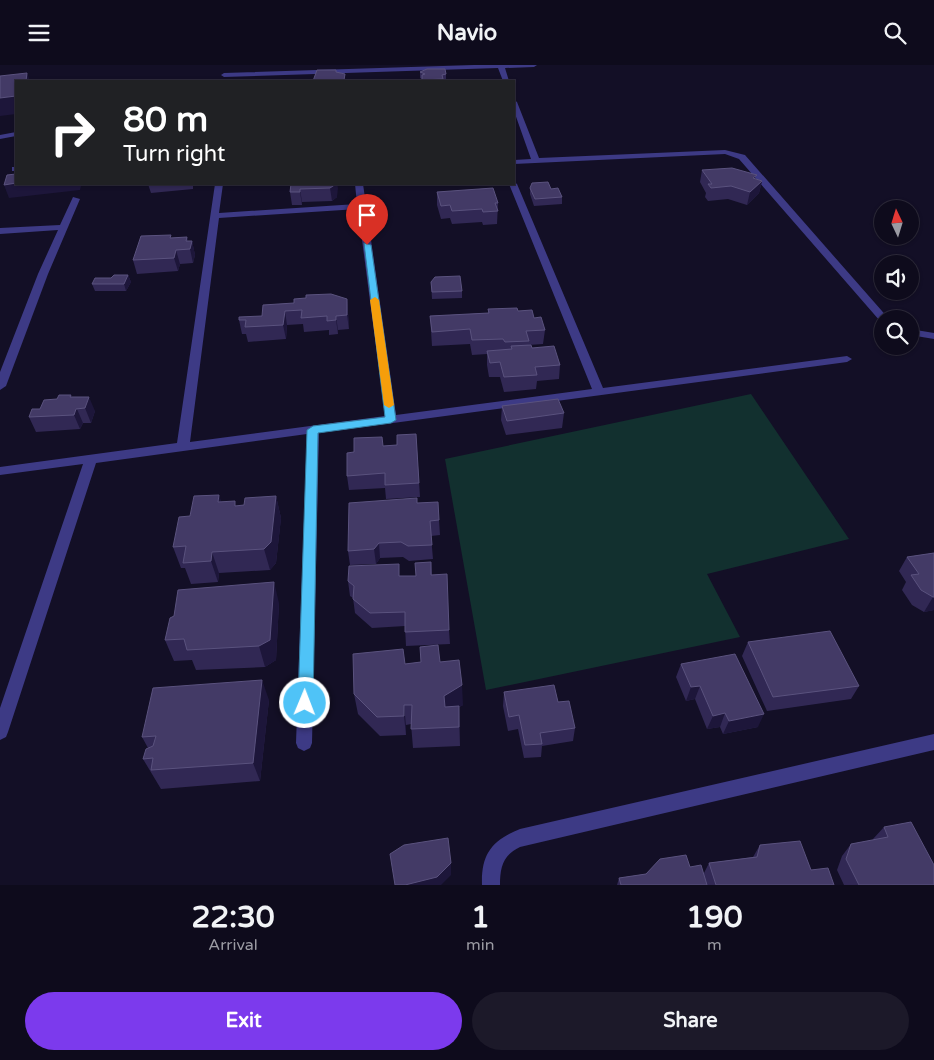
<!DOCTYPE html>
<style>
:root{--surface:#0e0b1c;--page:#1c1929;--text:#f1f3f6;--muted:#9b9ba3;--line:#2e2b3b;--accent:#7c3aed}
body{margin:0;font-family:"Varela Round",sans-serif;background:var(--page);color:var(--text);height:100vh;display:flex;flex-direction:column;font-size:19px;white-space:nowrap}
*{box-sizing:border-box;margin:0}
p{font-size:16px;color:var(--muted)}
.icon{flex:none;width:28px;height:28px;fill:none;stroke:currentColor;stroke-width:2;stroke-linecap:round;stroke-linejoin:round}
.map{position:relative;height:820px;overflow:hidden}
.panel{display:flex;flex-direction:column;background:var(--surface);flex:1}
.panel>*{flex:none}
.hud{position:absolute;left:15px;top:15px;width:500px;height:105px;border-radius:0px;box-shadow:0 1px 4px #0004,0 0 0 1px var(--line);background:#202124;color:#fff;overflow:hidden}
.needle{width:32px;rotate:356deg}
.buttons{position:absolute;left:874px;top:135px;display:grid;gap:10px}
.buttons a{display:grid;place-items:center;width:45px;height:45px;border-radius:50%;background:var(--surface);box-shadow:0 1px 4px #0004,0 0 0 1px var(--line);font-size:25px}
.pin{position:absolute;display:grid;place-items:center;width:42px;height:42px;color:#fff;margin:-51px -21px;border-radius:50% 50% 50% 0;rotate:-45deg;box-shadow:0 0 5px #0007}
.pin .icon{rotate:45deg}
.me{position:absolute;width:55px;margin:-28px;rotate:1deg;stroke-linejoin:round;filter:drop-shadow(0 0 4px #0008)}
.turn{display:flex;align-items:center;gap:18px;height:105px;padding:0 25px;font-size:22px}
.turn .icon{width:65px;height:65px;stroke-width:2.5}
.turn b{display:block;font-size:35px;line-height:42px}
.eta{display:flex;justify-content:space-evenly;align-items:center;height:85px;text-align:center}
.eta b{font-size:30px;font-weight:800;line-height:35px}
.button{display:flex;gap:10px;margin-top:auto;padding:10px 25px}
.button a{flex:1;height:58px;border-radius:30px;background:var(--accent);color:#fff;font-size:20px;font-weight:800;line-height:58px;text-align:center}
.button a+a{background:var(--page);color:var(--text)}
header{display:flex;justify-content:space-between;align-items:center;height:65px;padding:0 25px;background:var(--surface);font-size:22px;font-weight:800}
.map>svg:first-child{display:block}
.green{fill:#12302f}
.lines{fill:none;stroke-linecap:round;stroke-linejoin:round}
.minor{fill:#3d3a85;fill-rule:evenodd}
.wall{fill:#312854}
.shaded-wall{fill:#1d163a}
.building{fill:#433a66;stroke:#5a527e}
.route{fill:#4fc3f7;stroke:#337fa1}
.slow{fill:#f59e0b}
</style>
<header><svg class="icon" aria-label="menu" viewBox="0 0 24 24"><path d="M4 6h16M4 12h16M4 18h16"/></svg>Navio<svg class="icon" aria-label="search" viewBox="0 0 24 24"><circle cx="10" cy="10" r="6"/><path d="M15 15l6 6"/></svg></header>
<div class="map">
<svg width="934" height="820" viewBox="0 0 934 820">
<rect width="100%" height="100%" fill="#130f26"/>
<path class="green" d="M751 329 849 474 707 509 740 572 486 625 445 394Z"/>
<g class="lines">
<path class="minor" d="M474 0H537L534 2 505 3 509 16H503L498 3 224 12 221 10 224 8Z
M514 35 517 37 539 93 725 85 745 90 889 254H882V257L880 256 739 94 725 89 514 99V95L531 94 514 46Z
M16 67V71L0 74V70Z
M12 102H16V106H12Z
M514 117 517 119 603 323 847 291 852 294 847 297 319 368 312 678 310 683 304 686 298 683 296 678 307 369 96 398 8 667 6 672 0 675V643L83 399 0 410V402L177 378 215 119H223L219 148 357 139 355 119H363L396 350 592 324 509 119H514ZM358 144 385 351 190 377 219 153Z
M73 132 80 134 48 209 6 321 0 325V307L38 209 58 165 0 169V163L60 160Z
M910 264 934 268V274L910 270Z
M934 669V685L520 782C503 790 500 802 500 820H482C481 789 492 775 520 764Z"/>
</g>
<path class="wall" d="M420 7 446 9V15H443V16H422V14L420 13Z
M702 105 762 116 759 128 747 140 728 134 708 136 705 132 706 128 700 117Z
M148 119H193V124L151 128Z
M291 119H337V132L332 136 302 137V140H292L290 127Z
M373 119H410L373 121Z
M530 123 551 124 562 132V139L534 141 530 129Z
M437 127 498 138 497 159 483 160 482 157 452 159 450 153 441 154 437 140Z
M187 172 188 176H192L195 190 193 198 180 199 178 206 137 209 133 195 172 173Z
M128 210 131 217 126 226H95L92 219 111 213Z
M431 217 462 226V233L432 234Z
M347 234 348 248 349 264 338 265V269L329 270V265L304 267 303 259 287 260 286 274 248 277 246 269H242L239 255 262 251 294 238Z
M488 244 518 246 534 253 545 265 543 279 528 280 560 300 559 314 537 316 536 324 504 327 500 312H489L487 300V289L472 290 470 279 432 281 430 251 488 248Z
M72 332 95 346 91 358H83L80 364 36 367 29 352 40 344 57 334Z
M502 341 564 348 562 363 506 370 501 355Z
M416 369 420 432 386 434 385 423 349 425 347 411 354 387 383 381 397 380Z
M276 431 281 453 276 498 270 505 219 508 218 517 191 519 185 503H181L173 482 190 451 221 437 237 441 244 440Z
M417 438 439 455 440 470 431 471 433 494 409 496 403 492 380 493 376 499 350 500 348 486Z
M934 488V545L924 547 912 540 902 525 906 517 899 506 907 492Z
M431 497 432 510 449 565 450 579 406 581 405 561 372 563 355 548 353 533 350 531 348 516 400 511H416Z
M279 538 276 595 265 602 196 605 192 595 174 596 165 575Z
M748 577 859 621 851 634 767 646 742 591Z
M420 582 440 597 463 640 459 642 460 681 413 683 411 659 406 660V670L380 671 358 649 354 629 405 599 421 597Z
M681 599 758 662 723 669 720 662 707 664 695 634 686 636 676 612Z
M504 627 558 637 575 663 573 676 542 681 541 692 524 693 518 664 508 666 503 641Z
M269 635 260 716 161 724 143 694 148 683 142 672Z
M884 762 934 820H844L837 805 842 791 851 779 874 775 873 774Z
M760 780 811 805 834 820H617L619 813 690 802 704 808 709 798 753 792Z"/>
<path class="shaded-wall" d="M27 8 30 16H26Z
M16 31V49L0 51V33Z
M762 116 759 128 747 140 750 127Z
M16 118 80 119 81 121 80 125 9 133 4 120Z
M336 119H337L338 123 337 132 332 136 330 123Z
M300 124 302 137V140L300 127Z
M187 172 190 182 192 176 195 190 193 198 190 184 186 176Z
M176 185 180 199 178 206 174 193Z
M128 210 131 217 126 226 124 219Z
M347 234 348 248 349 264 347 250Z
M285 246 287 260 286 274 283 260Z
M336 251 338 265V269L336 255Z
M71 330 83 358 80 364 74 350 70 332Z
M89 332 95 346 91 358 85 343Z
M219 430 226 451 218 437Z
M276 431 281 453 276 498 270 505 264 484Z
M379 478 380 493 376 499 374 484Z
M212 487 219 508 218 517 211 496Z
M274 517 279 538 276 595 265 602 259 581Z
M933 532H934V545L924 547Z
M262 615 269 635 260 716 253 698Z
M462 620 463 640 445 651 444 631Z
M700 621 695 634 686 636 691 622Z
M404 640 406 660V670L404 651Z
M725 648 720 662 707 664 713 651Z
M764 649 758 662 723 669 729 656Z
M451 798V810L441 820H405Z"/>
<path class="building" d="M427 4H445L446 9 442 10 443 14 422 15V10L425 9 420 7Z
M317 5H336V7L345 9 344 15 313 16Z
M27 8 26 16H16V31L0 33V11Z
M732 103 757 110 753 113 762 116 750 127 731 121 711 123 708 119H712L702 105Z
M16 109V118L4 120 7 110Z
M548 117 551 124 558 123 562 132 535 134 530 123 532 118Z
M291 119H336L330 123 300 124V127H290Z
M493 123 498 138H495L498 146 483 147 482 144 452 146 450 140 441 141 437 127Z
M171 170 170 173 187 172 186 176H192L190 184 176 185 174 193 133 195 141 171Z
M114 210H128L124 219H92L95 213H111Z
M460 211 462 226 432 227 431 217 435 212Z
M331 229 347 234V250L336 251V255L327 256V251L301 253 302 245 285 246 283 260 245 262 246 255H239V252L262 251 263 240 294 238V234L306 233V230Z
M517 243 518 246 532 245 534 253 541 252 545 265 526 266 529 276 505 277 503 274 472 275 470 264 432 267 430 251 489 248 488 244Z
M531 280 532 283 554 281 560 300 535 302 537 310 504 312 500 297 490 298 487 286 512 284 511 281Z
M59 330H71L70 332H89L85 343 76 344 74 350 29 352 32 344H40L44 335 57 334Z
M558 334 564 348 507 356 502 341Z
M416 369 419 418 385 420V408L347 411V388L354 387V373L382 372 383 381 397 380V370Z
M219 430 218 437 235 436V441L244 440 245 433 276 431 271 477 264 484 212 487 211 496 183 498 186 481 173 482 179 452 190 451 194 431Z
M417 433V438L438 437 439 455 430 456 432 480 408 481 401 477 379 478 374 484 348 486 349 438Z
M934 488V532H933L921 525 911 510 919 509 907 492Z
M431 497V510L447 509 449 565 405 567V547L370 548 353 534 354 521 348 516 349 501 399 499V511H416L415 498Z
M274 517 270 575 259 581 187 585 184 574 165 575 170 553 174 551 178 525Z
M830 566 859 621 773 632 748 577Z
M438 580 440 597 459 595 462 620 444 631 445 642 459 641V662L411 664 412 640H404V651L377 652 354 629 353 589 403 584 405 599 421 597 420 582Z
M735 589 764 649 729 656 725 648 713 651 700 621 691 622 681 599Z
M262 615 253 698 151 705 153 693 143 694 146 684 153 681 156 671 142 672 153 623Z
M554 620 558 637 569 636 575 663 540 668 542 679 525 680 519 650 509 652 504 627Z
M911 757 934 800V820H859L846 794 851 779 888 772 884 762Z
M448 773 451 798 437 812 405 820H395L390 789 404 780Z
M800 776 811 805 828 803 834 820H716L709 798 757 792 760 780Z
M686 790 690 802 701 800 707 820H621L619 813 646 809 660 794Z"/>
<path class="route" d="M364 178 371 180 396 355 391 358 318 368 313 638 310 643 305 645 300 643 298 638 307 365 313 361 385 352Z"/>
<path class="slow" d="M375 232 379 235 394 340 389 343 384 340 370 235Z"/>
</svg>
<div class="buttons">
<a><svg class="needle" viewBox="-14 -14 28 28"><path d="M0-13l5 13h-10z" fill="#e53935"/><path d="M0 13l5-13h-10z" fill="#9b9ba3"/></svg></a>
<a><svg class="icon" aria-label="sound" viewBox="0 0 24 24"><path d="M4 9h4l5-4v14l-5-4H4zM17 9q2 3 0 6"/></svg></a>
<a><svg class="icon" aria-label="search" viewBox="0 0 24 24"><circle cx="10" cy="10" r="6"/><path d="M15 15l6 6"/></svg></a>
</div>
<div class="pin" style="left:367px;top:180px;background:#d93025"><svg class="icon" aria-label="arrive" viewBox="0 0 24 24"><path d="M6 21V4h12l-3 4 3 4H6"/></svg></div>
<svg class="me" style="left:305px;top:638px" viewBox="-20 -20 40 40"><circle r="17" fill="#4fc3f7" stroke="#fff" stroke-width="3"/><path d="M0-11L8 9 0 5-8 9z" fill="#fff"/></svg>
<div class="hud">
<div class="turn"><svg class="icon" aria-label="right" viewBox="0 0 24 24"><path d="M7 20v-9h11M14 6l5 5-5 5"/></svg><div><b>80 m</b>Turn right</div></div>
</div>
</div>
<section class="panel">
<div class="eta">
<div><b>22:30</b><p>Arrival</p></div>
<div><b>1</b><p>min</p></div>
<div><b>190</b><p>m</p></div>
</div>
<div class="button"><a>Exit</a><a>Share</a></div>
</section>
